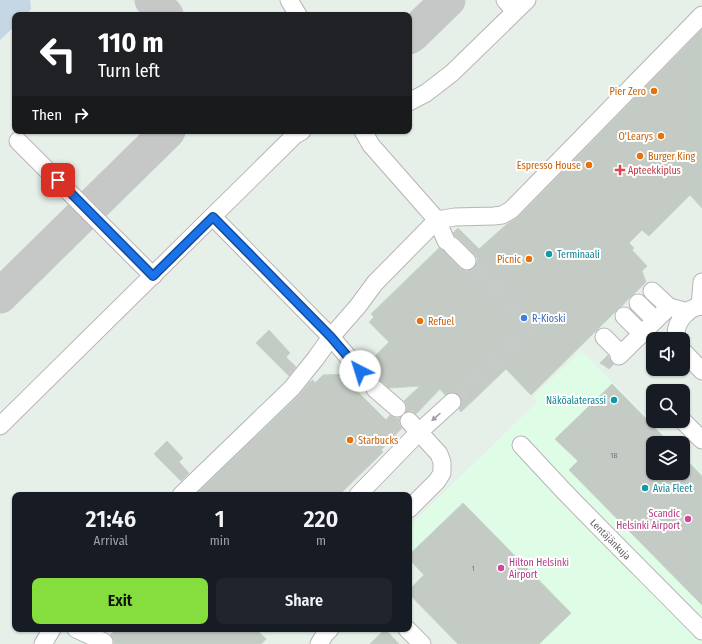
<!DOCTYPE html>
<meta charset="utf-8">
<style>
:root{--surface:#171b24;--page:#20242c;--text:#f1f3f6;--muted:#9ea1a6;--accent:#86dd3e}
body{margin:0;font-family:"Fira Sans Condensed",sans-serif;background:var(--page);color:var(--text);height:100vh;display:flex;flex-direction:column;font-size:15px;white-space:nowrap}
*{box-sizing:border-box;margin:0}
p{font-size:13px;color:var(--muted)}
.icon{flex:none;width:22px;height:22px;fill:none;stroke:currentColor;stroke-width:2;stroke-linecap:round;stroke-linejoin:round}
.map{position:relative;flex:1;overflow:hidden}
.drawer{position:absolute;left:12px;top:492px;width:400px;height:140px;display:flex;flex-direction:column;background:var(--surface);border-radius:8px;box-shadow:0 1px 3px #0004}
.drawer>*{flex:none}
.hud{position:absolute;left:12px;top:12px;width:400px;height:122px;border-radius:8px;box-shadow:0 1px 3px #0004;background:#202124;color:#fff;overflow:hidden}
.tools{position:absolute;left:646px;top:332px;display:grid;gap:8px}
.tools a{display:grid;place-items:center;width:44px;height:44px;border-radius:8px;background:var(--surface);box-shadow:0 1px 3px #0004;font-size:20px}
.pin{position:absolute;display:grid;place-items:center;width:34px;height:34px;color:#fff;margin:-17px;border-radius:8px;box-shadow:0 2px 6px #0006}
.me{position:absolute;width:44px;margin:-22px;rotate:320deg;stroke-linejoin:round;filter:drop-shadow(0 0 3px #0008)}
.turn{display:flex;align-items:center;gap:14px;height:84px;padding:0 20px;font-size:18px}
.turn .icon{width:52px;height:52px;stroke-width:2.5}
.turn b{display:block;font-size:28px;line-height:34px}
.then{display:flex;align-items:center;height:38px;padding:0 20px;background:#0003;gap:8px;font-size:15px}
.eta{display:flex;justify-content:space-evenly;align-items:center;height:68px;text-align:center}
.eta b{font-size:24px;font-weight:600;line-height:28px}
.primary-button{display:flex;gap:8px;margin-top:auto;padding:8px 20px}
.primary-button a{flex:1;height:46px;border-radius:8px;background:var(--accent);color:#111;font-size:16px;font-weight:600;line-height:46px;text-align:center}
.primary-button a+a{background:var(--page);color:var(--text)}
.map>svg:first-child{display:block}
.commercial{fill:#dffce6}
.green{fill:#c5d6e4}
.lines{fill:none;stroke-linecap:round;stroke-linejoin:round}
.taxiway{stroke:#c5c8c6;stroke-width:35}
.building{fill:#c3cbc4;stroke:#c5d3c7}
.minor-tunnel{stroke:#c6cbc7;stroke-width:17;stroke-dasharray:17 8;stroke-linecap:butt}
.minor-casing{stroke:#bab3b9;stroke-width:19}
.minor{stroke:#fff;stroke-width:17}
.oneway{fill:#a39ea3}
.route-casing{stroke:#114b97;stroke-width:10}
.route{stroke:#1a73e8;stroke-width:7}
.food-dot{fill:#e8710a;stroke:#fff;stroke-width:1.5}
.health-dot{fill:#e0444e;stroke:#fff;stroke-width:1.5}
.culture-dot{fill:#0f9aa8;stroke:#fff;stroke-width:1.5}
.shop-dot{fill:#3f7fe0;stroke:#fff;stroke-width:1.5}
.hotel-dot{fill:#d1479c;stroke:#fff;stroke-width:1.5}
.labels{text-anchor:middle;stroke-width:4;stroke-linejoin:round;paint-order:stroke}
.number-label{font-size:8px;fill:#7c797d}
.food-label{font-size:10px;fill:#c56008;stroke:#fff;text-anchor:end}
.health-label{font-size:10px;fill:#be3a42;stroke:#fff;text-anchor:start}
.culture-label{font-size:10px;fill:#0d838f;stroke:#fff;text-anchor:start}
.shop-label{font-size:10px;fill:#366cbe;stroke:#fff;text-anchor:start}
.hotel-label{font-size:10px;fill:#b23c85;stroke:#fff;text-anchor:end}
.street-label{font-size:10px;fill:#655e65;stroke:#fff}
</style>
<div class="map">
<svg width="702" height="644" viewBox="0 0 702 644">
<rect width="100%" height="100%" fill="#e6efe8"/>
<path class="commercial" d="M581 350 672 443H653V473H683V454L702 473V644H458L409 594V590L424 575 412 562 409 564V526L537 402 533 397Z"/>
<path class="green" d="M0 0H30L31 9 26 15H15V26L0 40Z"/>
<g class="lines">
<path class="taxiway" d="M152 0 166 15
M409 37 412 35 448 0
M0 296 168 131"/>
</g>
<path class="building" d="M702 29V208L690 195 649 236 642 230 629 243 634 248 632 250 647 266 642 271 646 282 634 294 631 296 622 306 617 309 614 313 531 395 506 369 461 412 459 409 461 405 462 400 459 395 455 393 450 392 445 395 440 389 416 414 412 411 406 412 407 405 404 401 420 386 389 388 381 381 376 379H372L367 383 365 389 356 390 386 420 390 415 395 418H400L399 423 402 428 381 450 383 452 339 495H195L299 395 310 382 313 380 315 383 323 375 349 374 353 378 357 381H362L367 378 370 374V370L367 364 389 342 369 322 374 317 371 314 439 248 443 250 460 268 465 271H470L474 268 477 264V258L474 254 459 239 455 236 453 233 458 228 479 249 507 224 518 217Z
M269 330 290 353 286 357 296 367 289 376 256 343Z
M608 355 612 363 614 364 609 369 605 366 600 363Z
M612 384 670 443H653V473H683V456L702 476V605L569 470 578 461 555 439Z
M167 441 183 458 179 462 189 473 181 481 154 454Z
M463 503 571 613 539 644H458L409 594V590L424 575 409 559V555Z
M116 629H256L266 639 261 644H114V641L112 637 110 635Z
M385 629 399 644H370Z"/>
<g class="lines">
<path class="minor-tunnel" d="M360 371 375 389
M452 402 530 326 467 261"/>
<g class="minor-casing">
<g id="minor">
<path d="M289 0 298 15"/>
<path d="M505 0 515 11"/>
<path d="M409 102 426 93 452 73 527 0"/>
<path d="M363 131 371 145 437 220 446 241"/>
<path d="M18 141 153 276"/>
<path d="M213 217 331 337 360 371"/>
<path d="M452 246 467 261"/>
<path d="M652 291 669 307"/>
<path d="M638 303 655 320"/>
<path d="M700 306 702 282"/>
<path d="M624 316 642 334"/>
<path d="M604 337 621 354"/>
<path d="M677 339C673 324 687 307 702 306"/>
<path d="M683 351 702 371"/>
<path d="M619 356 669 307 688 312"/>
<path d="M375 389 397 408"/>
<path d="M409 421 439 454 442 462V473L437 481 409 509"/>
<path d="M683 421 702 440"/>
<path d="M0 426 295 135 302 131"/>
<path id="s1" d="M521 445C534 459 547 473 560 487 607 536 655 583 702 631"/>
<path d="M181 495 292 388 316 358 331 337 358 306 375 283 437 220 455 217 494 216 502 215 511 210 702 15"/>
<path d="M358 495 419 432 452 402"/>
<path d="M76 629 104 642"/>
<path d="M407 629 422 644"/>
<path d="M43 644 52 629"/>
<path d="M319 644 325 634 330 629"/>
</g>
</g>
<use href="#minor" class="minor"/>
</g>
<defs><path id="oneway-solid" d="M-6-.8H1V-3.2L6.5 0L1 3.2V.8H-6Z"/></defs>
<use class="oneway" href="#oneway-solid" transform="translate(436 417) rotate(138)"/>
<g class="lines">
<g class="route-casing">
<path id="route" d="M58 180 153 276 213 217 331 337 360 371"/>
</g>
<use href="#route" class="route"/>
</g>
<g class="food-dot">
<circle cx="654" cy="91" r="4"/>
<circle cx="661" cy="136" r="4"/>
<circle cx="640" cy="156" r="4"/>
<circle cx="589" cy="165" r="4"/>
<circle cx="529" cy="259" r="4"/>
<circle cx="420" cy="321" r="4"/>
<circle cx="350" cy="440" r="4"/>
</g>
<path class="health-dot" d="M618 164h4v4h4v4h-4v4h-4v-4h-4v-4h4z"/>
<g class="culture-dot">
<circle cx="549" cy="254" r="4"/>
<circle cx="614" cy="400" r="4"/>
<circle cx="645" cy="488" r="4"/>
</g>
<circle class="shop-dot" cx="524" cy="318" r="4"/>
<g class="hotel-dot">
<circle cx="688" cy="519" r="4"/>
<circle cx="501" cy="568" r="4"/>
</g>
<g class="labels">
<g class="number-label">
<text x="614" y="458">1B</text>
<text x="473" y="571">1</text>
</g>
<g class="food-label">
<text x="646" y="95">Pier Zero</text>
<text x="653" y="140">O'Learys</text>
<text x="648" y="160" text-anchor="start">Burger King</text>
<text x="581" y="169">Espresso House</text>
<text x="521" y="263">Picnic</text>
<text x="428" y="325" text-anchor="start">Refuel</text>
<text x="358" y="444" text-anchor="start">Starbucks</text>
</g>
<g class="health-label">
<text x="628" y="174">Apteekkiplus</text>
</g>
<g class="culture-label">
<text x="557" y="258">Terminaali</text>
<text x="606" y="404" text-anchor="end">Näköalaterassi</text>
<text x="653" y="492">Avia Fleet</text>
</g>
<g class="shop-label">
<text x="532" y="322">R-Kioski</text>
</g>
<g class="hotel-label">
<text x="680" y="517">Scandic<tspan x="680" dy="12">Helsinki Airport</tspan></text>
<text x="509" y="566" text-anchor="start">Hilton Helsinki<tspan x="509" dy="12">Airport</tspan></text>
</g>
<g class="street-label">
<text dy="4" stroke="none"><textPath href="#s1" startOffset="130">Lentäjänkuja</textPath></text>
</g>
</g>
</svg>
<div class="tools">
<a><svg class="icon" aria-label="sound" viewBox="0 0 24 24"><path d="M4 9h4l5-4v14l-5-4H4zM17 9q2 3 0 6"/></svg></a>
<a><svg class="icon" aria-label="search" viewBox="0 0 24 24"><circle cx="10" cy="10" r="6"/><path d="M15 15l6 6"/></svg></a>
<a><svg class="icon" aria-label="layers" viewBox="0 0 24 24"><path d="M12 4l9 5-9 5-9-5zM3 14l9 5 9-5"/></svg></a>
</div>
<div class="pin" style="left:58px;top:180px;background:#d93025"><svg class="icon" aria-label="arrive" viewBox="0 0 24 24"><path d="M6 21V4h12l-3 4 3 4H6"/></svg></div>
<svg class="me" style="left:360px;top:371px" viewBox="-20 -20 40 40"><circle r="19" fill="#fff"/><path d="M0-13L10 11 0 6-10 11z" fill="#1a73e8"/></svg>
<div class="hud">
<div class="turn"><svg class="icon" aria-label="left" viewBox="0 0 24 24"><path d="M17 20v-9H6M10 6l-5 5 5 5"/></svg><div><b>110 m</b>Turn left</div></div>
<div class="then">Then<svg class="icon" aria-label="right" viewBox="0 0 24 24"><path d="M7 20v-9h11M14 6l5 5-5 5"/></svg></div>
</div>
<section class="drawer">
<div class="eta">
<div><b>21:46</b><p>Arrival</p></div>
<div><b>1</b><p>min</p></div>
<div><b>220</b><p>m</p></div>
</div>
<div class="primary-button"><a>Exit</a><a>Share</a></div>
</section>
</div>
